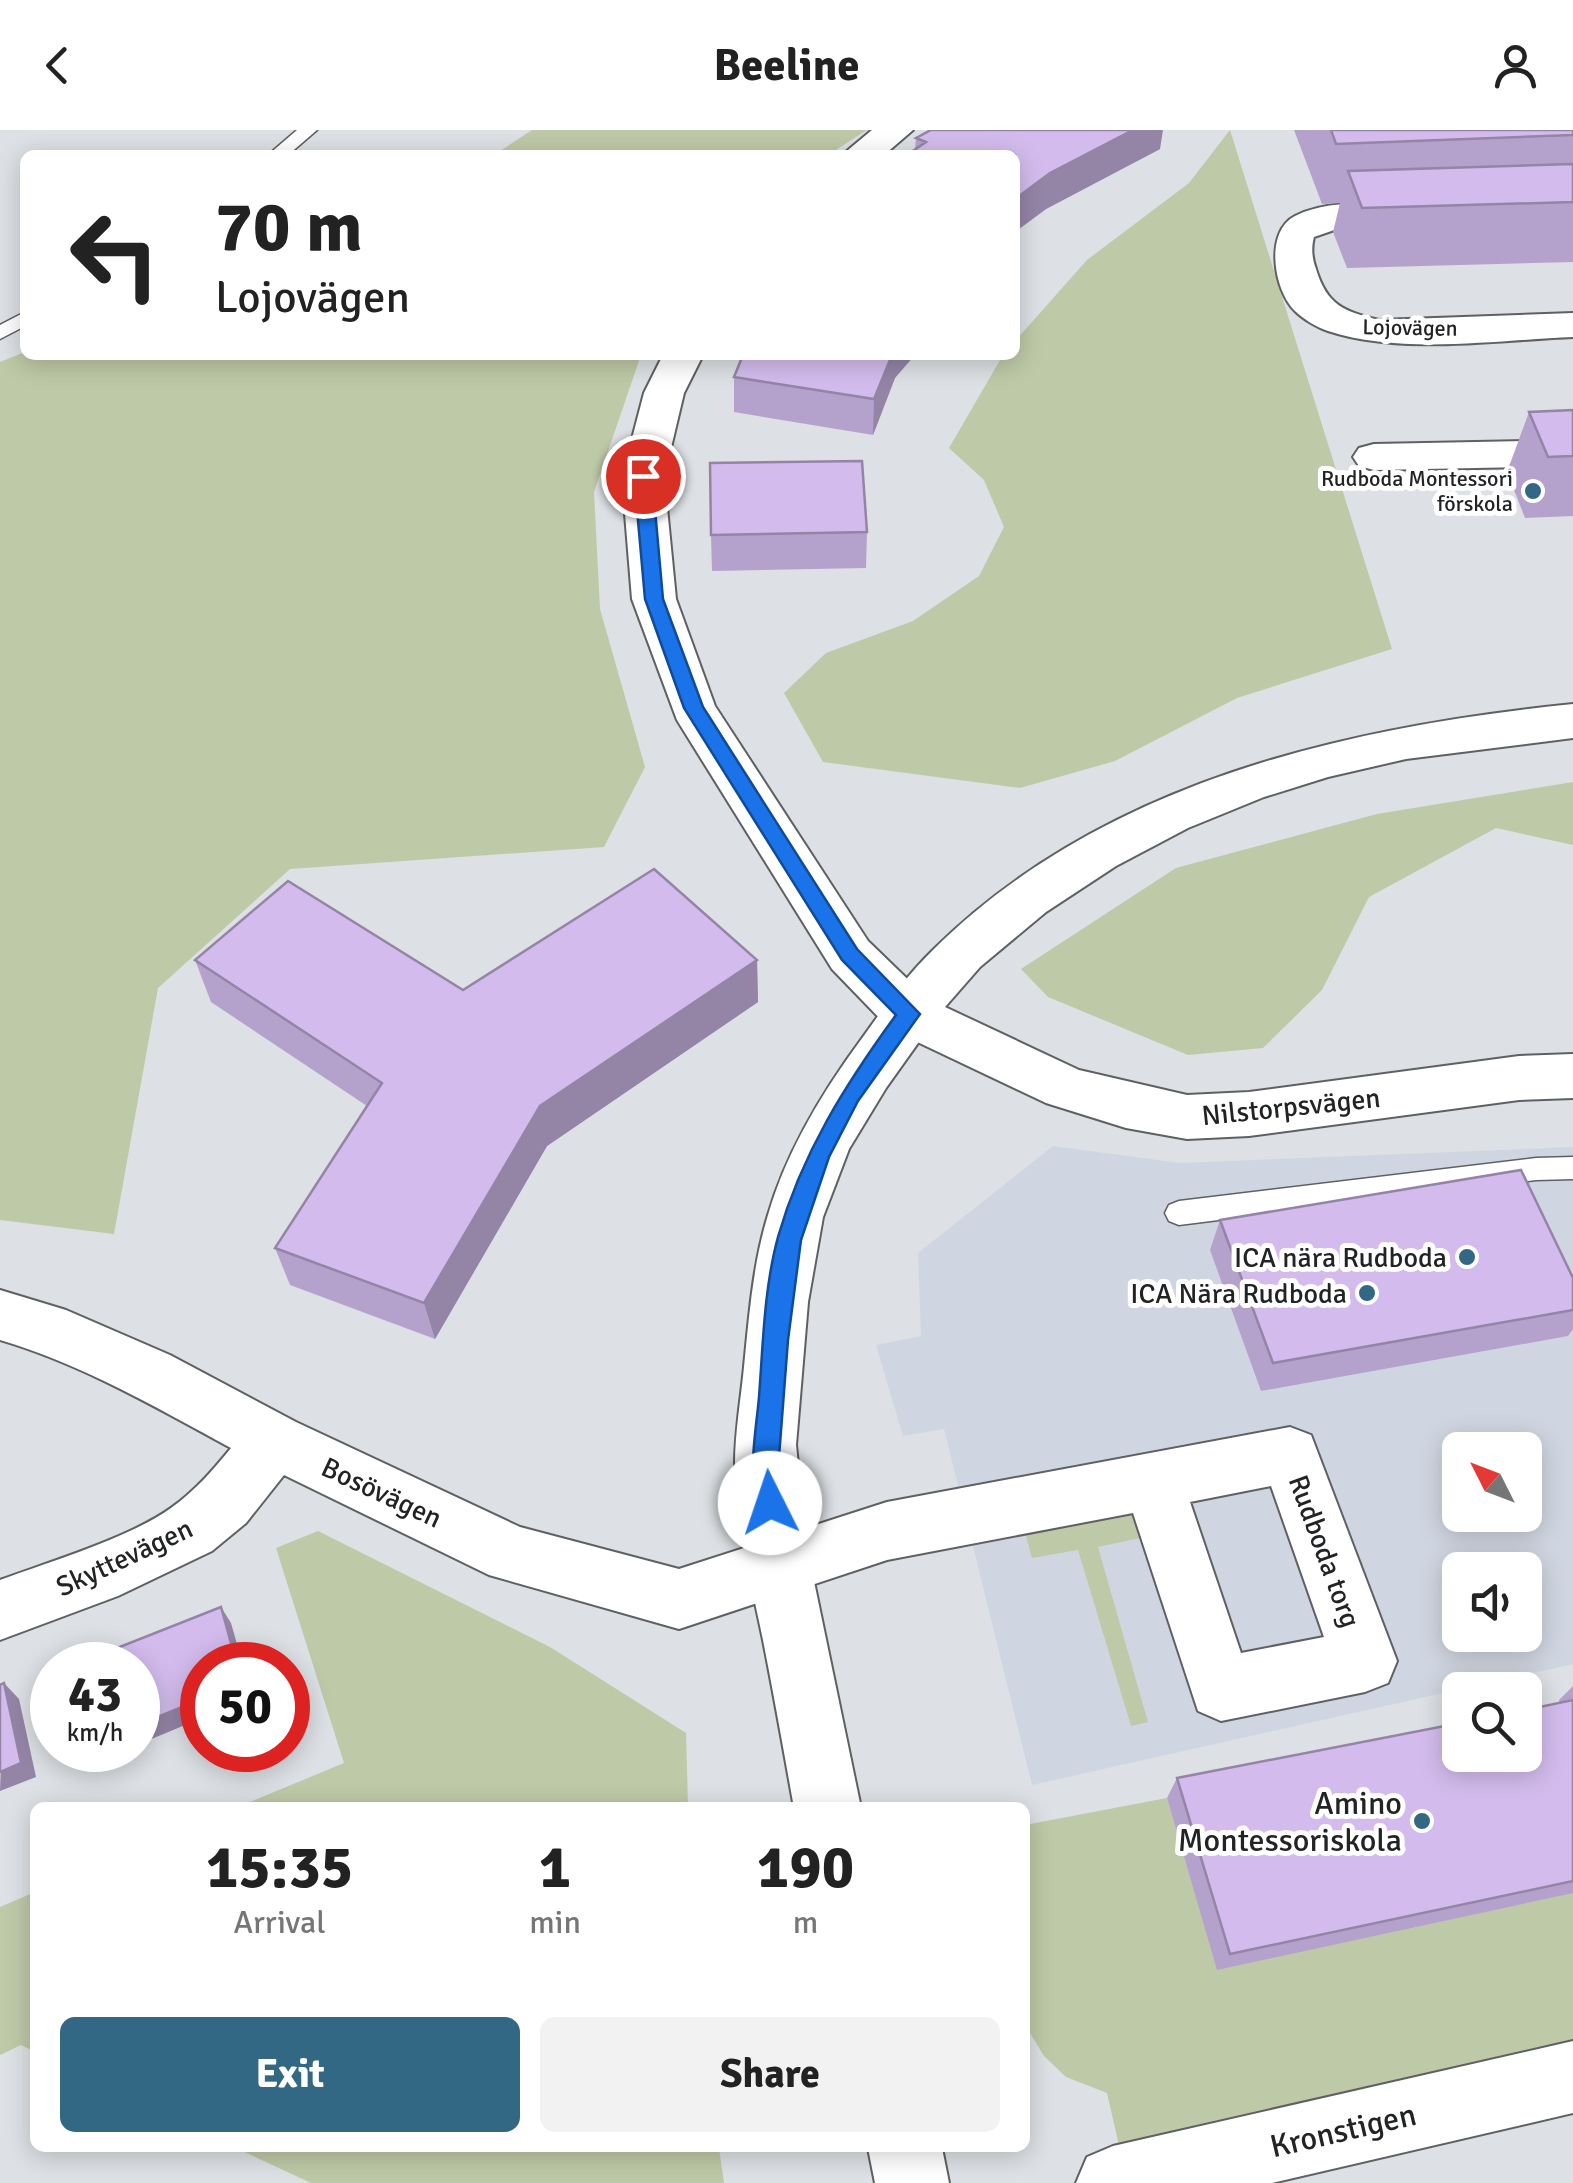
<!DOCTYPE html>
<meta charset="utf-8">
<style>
:root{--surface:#fff;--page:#f2f2f2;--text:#222;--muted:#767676;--accent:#326883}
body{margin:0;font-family:Signika,sans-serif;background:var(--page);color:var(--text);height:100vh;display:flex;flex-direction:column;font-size:38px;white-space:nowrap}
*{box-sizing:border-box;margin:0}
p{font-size:32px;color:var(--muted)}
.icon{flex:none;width:55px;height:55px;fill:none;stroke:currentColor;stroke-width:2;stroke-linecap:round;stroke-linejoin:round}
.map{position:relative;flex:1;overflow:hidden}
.drawer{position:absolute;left:30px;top:1672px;width:1000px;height:350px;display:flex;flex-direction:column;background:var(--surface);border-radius:15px;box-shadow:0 5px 25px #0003}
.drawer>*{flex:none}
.top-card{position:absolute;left:20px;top:20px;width:1000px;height:210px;border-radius:15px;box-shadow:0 5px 25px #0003;background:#fff;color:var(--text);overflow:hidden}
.needle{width:65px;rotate:312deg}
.buttons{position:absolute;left:1442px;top:1302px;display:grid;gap:20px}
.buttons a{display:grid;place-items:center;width:100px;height:100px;border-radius:15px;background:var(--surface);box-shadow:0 5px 25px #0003;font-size:50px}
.speed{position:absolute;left:30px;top:1512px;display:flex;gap:20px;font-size:50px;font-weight:700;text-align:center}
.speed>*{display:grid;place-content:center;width:130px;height:130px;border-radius:50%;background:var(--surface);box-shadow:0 5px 25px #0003;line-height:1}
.speed small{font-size:25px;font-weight:400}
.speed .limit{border:15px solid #d22;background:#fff;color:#111}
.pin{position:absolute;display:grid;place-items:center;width:85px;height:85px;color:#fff;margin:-42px;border:5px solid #fff;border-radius:50%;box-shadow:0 2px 10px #0007}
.me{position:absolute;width:110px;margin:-55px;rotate:356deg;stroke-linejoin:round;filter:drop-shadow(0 0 8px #0008)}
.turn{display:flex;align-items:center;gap:35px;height:210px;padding:0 30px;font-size:45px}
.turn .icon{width:130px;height:130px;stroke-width:2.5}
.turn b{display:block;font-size:70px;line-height:85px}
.eta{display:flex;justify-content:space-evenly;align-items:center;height:170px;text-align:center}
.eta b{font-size:60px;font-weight:700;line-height:70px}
.action{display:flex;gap:20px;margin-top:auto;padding:20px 30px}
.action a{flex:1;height:115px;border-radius:15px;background:var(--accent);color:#fff;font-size:40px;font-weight:700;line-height:115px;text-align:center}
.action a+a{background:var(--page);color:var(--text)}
header{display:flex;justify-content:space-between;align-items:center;height:130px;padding:0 30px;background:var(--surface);font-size:45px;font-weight:700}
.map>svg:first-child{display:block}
.built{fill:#d0d6e1;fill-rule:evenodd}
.green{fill:#bec9a7}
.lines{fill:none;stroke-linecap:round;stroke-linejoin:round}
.service-casing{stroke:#5e6064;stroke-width:3}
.minor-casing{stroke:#5e6064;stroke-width:4}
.secondary-casing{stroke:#5e6064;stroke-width:4}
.service{fill:#fff;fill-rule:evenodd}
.minor{fill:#fff;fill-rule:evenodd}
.secondary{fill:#fff;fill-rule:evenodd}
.wall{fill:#b5a2cc}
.shaded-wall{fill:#9484a6}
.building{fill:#d3bced;stroke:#9484a6;stroke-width:2.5}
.route{fill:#1a73e8;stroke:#114b97;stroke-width:2.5}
.poi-dot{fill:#326883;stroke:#fff;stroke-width:4}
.labels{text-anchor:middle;stroke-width:10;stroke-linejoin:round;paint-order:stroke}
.far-street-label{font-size:22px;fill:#222325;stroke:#fff}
.far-poi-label{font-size:22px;fill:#222325;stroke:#fff;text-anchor:end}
.street-label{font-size:28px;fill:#222325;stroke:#fff}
.poi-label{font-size:28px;fill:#222325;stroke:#fff;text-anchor:end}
.near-poi-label{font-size:32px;fill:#222325;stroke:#fff;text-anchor:end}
.near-street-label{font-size:32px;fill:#222325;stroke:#fff}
</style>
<header><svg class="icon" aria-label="back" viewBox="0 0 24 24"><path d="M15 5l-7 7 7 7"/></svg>Beeline<svg class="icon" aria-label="person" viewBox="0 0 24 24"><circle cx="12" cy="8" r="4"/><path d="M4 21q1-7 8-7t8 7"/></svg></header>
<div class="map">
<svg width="1573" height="2053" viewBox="0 0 1573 2053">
<rect width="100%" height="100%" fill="#dde0e4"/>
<path class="built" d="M1053 1016 1180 1033 1573 1017V1534L1032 1655 944 1299 903 1306 876 1215 921 1206 918 1123ZM1460 1320H1525V1385H1460ZM1460 1440H1525V1505H1460Z"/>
<path class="green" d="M532 0H867L828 25H494Z
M1230 0 1392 519 1237 568 1115 631 1020 658 823 632 784 563 826 523 913 491 979 446 1004 397 984 350 949 318 1003 225H1015V211L1087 130 1189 53Z
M25 222V225H641L594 362 600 479 645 637 604 717 290 739 158 858 114 1104 0 1090V232Z
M1573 652V715L1496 698 1369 767 1322 860 1263 918 1188 925 1048 867 1021 839 1176 738 1377 684Z
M1132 1383 1140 1408 1098 1417 1148 1592 1131 1596 1078 1420 1032 1428 1025 1402Z
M318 1401 550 1517 686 1603 688 1677H238L344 1633 276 1418Z
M1167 1668 1218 1839 1573 1762V1925L1121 2024 1107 1963 1066 1947 1044 1926 1025 1895V1695Z
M35 1762V1922L21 1915 0 1925V1777Z
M236 2018H719L724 2053H311Z"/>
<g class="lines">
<g class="service-casing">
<path id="service" d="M297 0H317L288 25H268Z
M25 182V196L0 209V195Z
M1573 1027V1049L1536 1050 1179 1095 1169 1091 1165 1083 1169 1075 1179 1071 1536 1028Z"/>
</g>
<g class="minor-casing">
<path id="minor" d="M872 0H913L884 25H842Z
M1409 74 1422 77 1428 85 1422 93 1343 97 1314 107C1311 118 1312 128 1316 139 1327 175 1343 181 1379 190L1573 183V207C1497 210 1401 225 1328 201 1318 198 1303 189 1295 181 1274 161 1264 102 1295 86 1329 69 1373 74 1409 74Z
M663 225H703L684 263 664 347 676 469 715 576 868 811 928 869 1079 940 1187 965 1249 962 1519 926 1573 924V968L1519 970 1249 1006 1187 1009 1126 998 1046 973 890 899 832 839 677 590 632 469 622 347 644 263Z
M1573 310V336L1374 340 1359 336 1353 327 1359 318 1374 314Z
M0 1160 66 1180 170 1225 296 1292 520 1397 679 1439 887 1372 1290 1297 1311 1305 1397 1531 1388 1553 1365 1562 1221 1591 1198 1581 1133 1383 887 1430 679 1499 489 1445 284 1345 246 1393 212 1421 118 1466 0 1510V1450C49 1432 129 1408 171 1378 195 1361 213 1340 231 1318 157 1278 82 1234 0 1210ZM1271 1356 1324 1507 1241 1523 1190 1372Z
M1573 1911V1983L1272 2053H1076L1087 2027 1113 2016Z"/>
</g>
<g class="secondary-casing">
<path id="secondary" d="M1573 574V608L1406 629 1328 647 1264 667 1188 698 1116 736 1046 782 980 837 938 885 886 958 849 1019 823 1087 808 1172 796 1315 806 1413 861 1678H794C784 1622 774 1566 763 1510 751 1452 736 1393 735 1334 735 1301 741 1269 744 1237 749 1186 753 1134 768 1085 787 1020 823 961 863 907 885 876 907 845 934 819 1103 652 1345 597 1573 574Z
M868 2018H942L949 2053H875Z"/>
</g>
<use href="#service" class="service"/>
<use href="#minor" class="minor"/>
<use href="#secondary" class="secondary"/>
</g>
<path class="wall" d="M1294 0H1573V132L1347 138 1333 102 1340 73 1322 74Z
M916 8 1160 19 1046 79 1015 102V25L915 19Z
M734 247 895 248 873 305 734 282Z
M1573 280V386L1525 388 1507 342 1529 282Z
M867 402 866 438 712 441 711 405Z
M195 830 463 860 757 830 758 872 547 1016 435 1209 290 1155 275 1118 367 976 211 872Z
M1220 1090 1573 1148V1199L1568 1206 1261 1261 1210 1120Z
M1573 1556V1763L1217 1840 1167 1668 1177 1648 1560 1573 1559 1570Z"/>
<path class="shaded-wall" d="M1133 0H1163L1160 19 1046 79 1015 102V69L1050 43Z
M892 225H915L895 248 873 305 874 269Z
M757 830 758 872 547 1016 435 1209 424 1173 540 976Z
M221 1477 231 1493 243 1535H237Z
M4 1553 19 1569 36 1647 0 1661Z
M202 1569V1588L149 1610 138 1597V1595Z"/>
<path class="building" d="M931 0H1133L1050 43 1015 69V25H907L926 12 916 8Z
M1331 0H1573V5L1336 14Z
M1573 34V72L1362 78 1348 41Z
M743 225H892L874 269 734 247Z
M1573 280V326L1548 327 1529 282Z
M862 331 867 402 711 405 710 333Z
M654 739 757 830 540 976 424 1173 275 1118 382 953 195 830 288 751 463 860Z
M1521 1040 1573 1148V1180L1273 1233 1220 1090Z
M221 1477 237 1535H202V1569L138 1595V1535H121L117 1518Z
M4 1553 21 1633 0 1642V1555Z
M1573 1570V1751L1230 1824 1177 1648 1460 1593V1625H1525V1580Z"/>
<path class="route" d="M643 341 652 346 663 469 703 577 857 819 920 884 858 971 829 1027 801 1110 788 1210 778 1340 783 1373 779 1381 770 1385 761 1381C746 1347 756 1303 759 1267 763 1215 764 1158 778 1107 802 1023 845 955 896 885L842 830 684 578 645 469 634 346Z"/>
<g class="poi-dot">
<circle cx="1533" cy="361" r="10"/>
<circle cx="1467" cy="1127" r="10"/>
<circle cx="1367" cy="1163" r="10"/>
<circle cx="1422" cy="1691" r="10"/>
</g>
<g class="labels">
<g class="far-street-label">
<text transform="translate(1410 197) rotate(1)" y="8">Lojovägen</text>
</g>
<g class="far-poi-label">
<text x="1513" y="356">Rudboda Montessori<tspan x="1513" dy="25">förskola</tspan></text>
</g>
<g class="street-label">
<text transform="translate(1291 976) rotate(-6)" y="10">Nilstorpsvägen</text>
<text transform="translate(382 1362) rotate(25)" y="10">Bosövägen</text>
<text transform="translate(1325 1421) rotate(70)" y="10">Rudboda torg</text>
<text transform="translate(124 1427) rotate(-25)" y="10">Skyttevägen</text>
</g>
<g class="poi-label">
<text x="1447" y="1137">ICA nära Rudboda</text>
<text x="1347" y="1173">ICA Nära Rudboda</text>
</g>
<g class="near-poi-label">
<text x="1402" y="1684">Amino<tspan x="1402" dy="37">Montessoriskola</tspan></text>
</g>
<g class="near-street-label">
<text transform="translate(1343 2000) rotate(-13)" y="11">Kronstigen</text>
</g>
</g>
</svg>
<div class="buttons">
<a><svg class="needle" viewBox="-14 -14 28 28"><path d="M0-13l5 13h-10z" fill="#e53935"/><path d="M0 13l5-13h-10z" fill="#767676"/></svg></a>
<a><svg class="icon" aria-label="sound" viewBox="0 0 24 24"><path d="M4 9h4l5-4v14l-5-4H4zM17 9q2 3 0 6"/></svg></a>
<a><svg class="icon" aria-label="search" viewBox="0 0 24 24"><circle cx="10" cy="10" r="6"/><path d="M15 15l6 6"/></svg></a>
</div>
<div class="speed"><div>43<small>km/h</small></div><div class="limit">50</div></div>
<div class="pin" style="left:643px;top:346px;background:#d93025"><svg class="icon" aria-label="arrive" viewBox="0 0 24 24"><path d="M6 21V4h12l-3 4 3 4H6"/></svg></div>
<svg class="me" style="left:770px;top:1373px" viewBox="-20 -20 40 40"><circle r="19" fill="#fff"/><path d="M0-13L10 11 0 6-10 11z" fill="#1a73e8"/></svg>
<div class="top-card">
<div class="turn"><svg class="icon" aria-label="left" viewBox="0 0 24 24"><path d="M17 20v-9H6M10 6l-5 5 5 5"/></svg><div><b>70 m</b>Lojovägen</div></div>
</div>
<section class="drawer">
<div class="eta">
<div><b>15:35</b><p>Arrival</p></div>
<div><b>1</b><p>min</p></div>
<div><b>190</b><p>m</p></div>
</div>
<div class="action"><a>Exit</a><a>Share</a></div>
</section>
</div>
